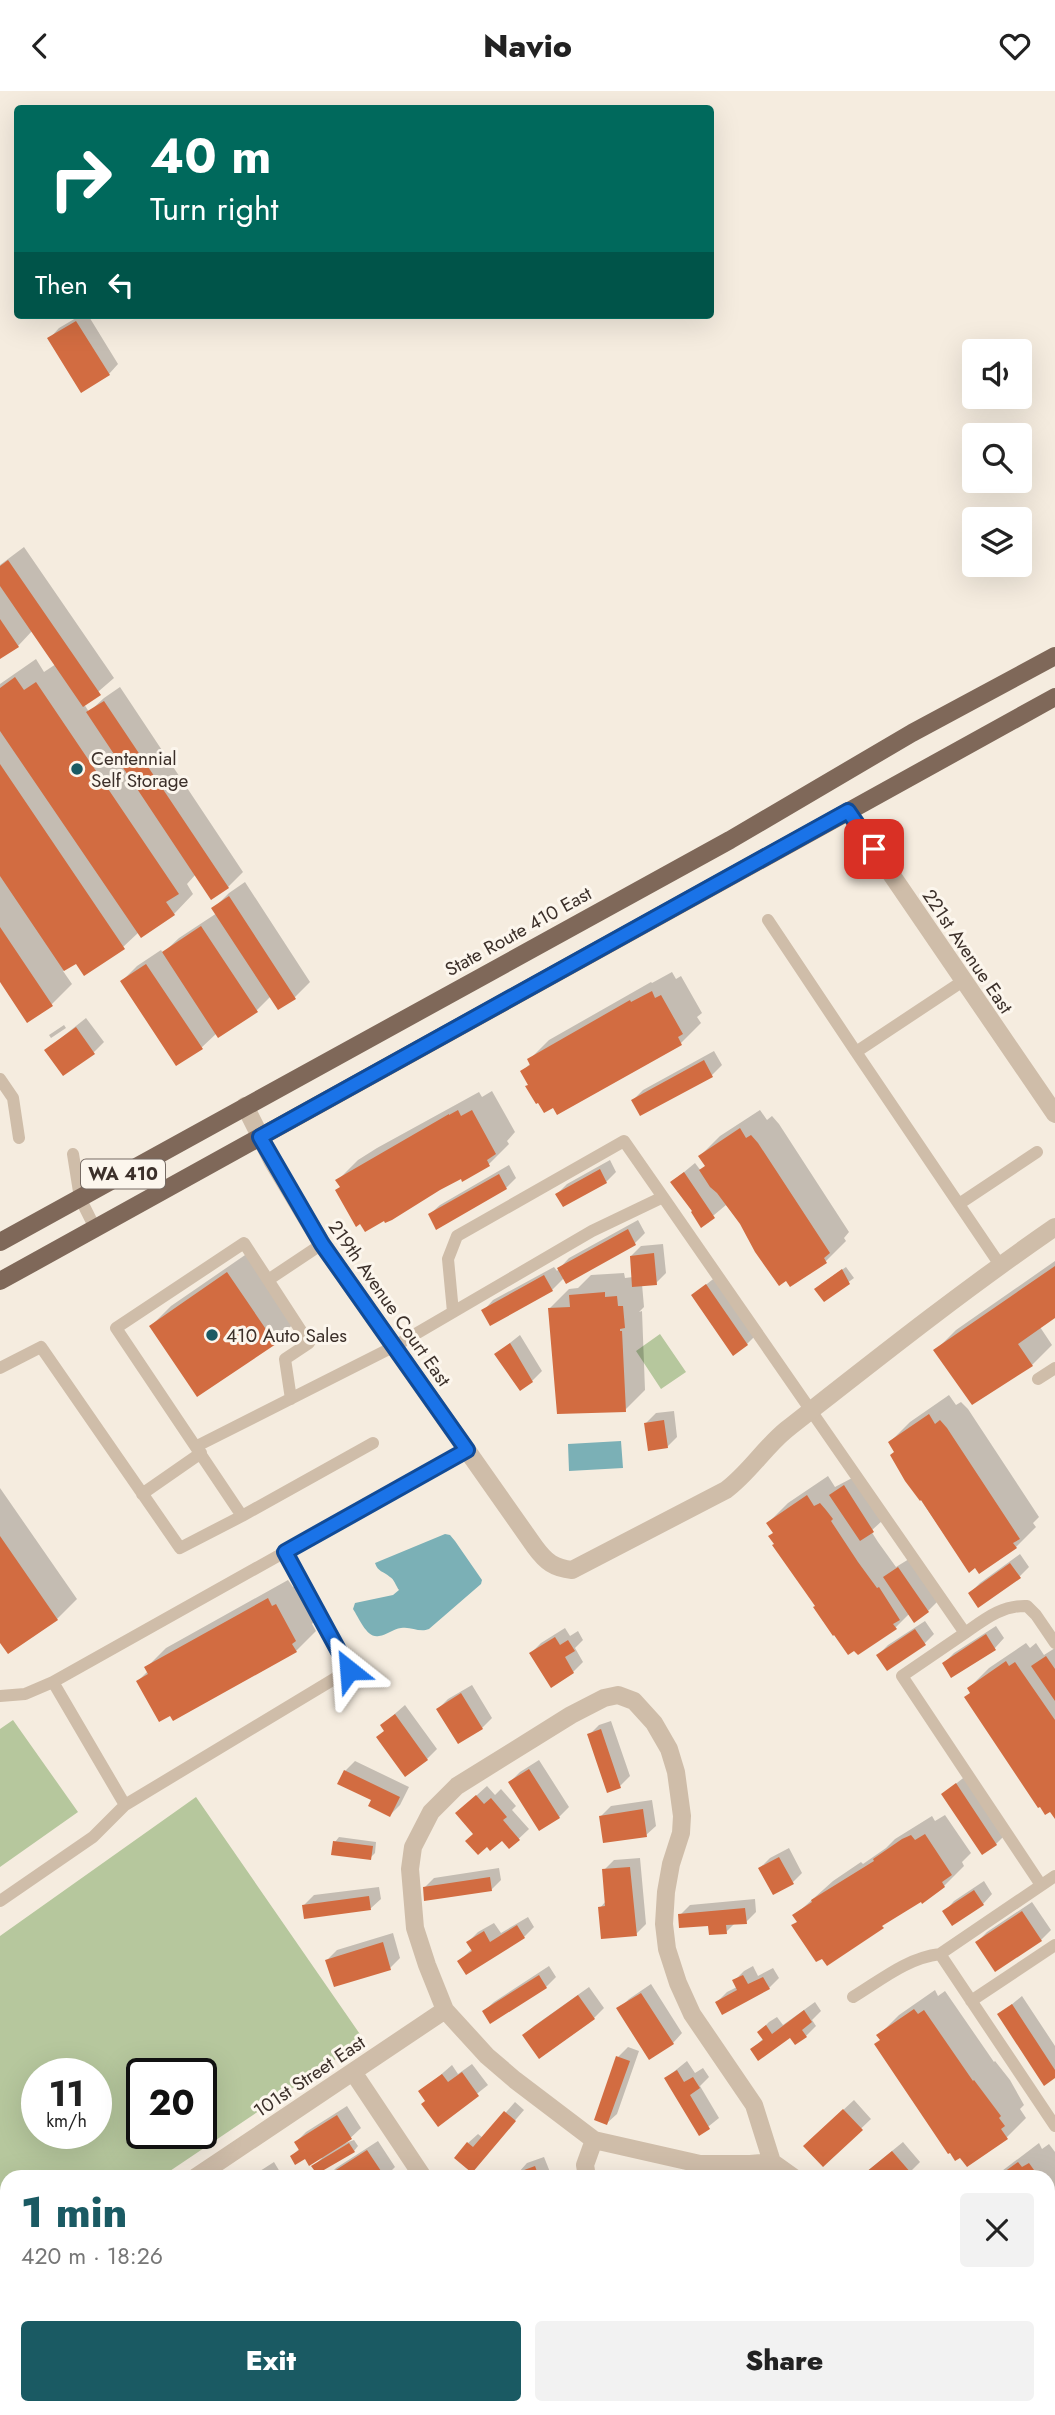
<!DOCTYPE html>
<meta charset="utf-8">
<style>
:root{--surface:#fff;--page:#f2f2f2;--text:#222;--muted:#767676;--accent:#1a5a63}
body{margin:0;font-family:Jost,sans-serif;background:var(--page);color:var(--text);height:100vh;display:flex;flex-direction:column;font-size:26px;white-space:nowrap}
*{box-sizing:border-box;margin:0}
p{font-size:23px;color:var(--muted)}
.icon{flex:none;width:38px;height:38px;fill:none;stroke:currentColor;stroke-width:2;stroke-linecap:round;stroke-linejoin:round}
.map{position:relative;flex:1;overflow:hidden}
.side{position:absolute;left:0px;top:2079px;width:1055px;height:245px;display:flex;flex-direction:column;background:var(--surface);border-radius:21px 21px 0 0;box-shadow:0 7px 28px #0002}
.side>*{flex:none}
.top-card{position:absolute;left:14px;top:14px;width:700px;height:214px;border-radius:7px;box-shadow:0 7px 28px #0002;background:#00695c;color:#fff;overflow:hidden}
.buttons{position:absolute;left:962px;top:248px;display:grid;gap:14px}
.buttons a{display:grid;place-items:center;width:70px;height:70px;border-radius:7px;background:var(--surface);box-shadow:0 7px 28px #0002;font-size:35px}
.speed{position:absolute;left:21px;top:1967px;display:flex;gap:14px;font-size:35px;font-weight:700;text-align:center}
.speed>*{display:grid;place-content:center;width:91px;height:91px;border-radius:50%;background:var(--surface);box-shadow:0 7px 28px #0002;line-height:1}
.speed small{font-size:18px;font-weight:400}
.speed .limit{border:4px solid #111;border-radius:10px;background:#fff;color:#111}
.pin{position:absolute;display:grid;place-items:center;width:60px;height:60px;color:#fff;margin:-30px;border-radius:14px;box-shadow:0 4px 10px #0006}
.me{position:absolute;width:77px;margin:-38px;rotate:332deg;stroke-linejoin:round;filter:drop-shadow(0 0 5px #0008)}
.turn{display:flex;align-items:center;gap:24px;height:147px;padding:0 21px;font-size:32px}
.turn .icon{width:91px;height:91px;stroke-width:2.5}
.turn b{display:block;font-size:49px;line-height:60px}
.then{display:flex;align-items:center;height:66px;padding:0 21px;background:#0003;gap:14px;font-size:26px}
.round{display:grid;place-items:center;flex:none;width:74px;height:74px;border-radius:7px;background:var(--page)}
.summary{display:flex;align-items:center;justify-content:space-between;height:119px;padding:0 21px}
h1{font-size:42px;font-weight:800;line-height:52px;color:var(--accent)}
.cta{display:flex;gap:14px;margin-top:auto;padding:14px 21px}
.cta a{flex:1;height:80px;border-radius:7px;background:var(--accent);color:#fff;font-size:28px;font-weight:800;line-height:80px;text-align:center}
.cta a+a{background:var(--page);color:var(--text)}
header{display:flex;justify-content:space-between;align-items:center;height:91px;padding:0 21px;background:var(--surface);font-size:32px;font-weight:800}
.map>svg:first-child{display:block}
.green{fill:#b6c79d;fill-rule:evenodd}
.water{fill:#7bb0b6}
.shadow{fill:#0003}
.building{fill:#d26c41}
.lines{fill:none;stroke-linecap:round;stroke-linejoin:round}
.service{stroke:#cfbda9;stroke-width:12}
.minor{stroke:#cfbda9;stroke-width:18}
.primary{stroke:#7f6859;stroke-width:18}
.route-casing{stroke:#114b97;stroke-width:18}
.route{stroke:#1a73e8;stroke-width:12}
.poi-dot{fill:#1a5a63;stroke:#fcf6ed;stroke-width:2.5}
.labels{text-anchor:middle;stroke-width:6;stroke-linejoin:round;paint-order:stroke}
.shield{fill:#fcf6ed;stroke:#766b64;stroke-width:2}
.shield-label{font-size:18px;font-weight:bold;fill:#3c302a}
.poi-label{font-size:19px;fill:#3c302a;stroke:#fcf6ed;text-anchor:start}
.street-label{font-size:19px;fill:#3c302a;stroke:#fcf6ed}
</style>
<header><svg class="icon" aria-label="back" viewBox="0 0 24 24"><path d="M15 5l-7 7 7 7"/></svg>Navio<svg class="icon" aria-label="heart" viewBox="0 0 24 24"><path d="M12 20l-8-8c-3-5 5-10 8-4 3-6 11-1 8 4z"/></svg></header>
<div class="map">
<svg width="1055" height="2324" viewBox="0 0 1055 2324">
<rect width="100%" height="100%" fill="#f5ecdf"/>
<path class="green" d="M660 1243 686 1281 661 1298 636 1260Z
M13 1629 78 1721 0 1776V1638Z
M196 1706 364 1949 161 2086H7V2178L0 2168V1845ZM37 1983H96V2042H37ZM142 1983H201V2042H142Z
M82 2317H154L158 2324H72Z"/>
<path class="water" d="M621 1350 623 1377 569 1380 568 1353Z
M445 1443 450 1444 455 1450 482 1489 481 1493 429 1538C419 1542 411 1535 401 1537 393 1538 387 1544 379 1545 367 1548 359 1527 353 1518L355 1512 393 1504 399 1499C396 1495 394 1488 390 1486 383 1480 378 1481 375 1472Z"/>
<path class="shadow" d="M81 224H88L118 273 109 283 50 247 59 237Z
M24 456 114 587 84 613 89 621 104 607 120 596 243 781 228 796 196 783 187 793 193 803 174 823 139 841 123 856 77 870 63 880 72 893 52 913 28 930 0 888V593L36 568 44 581 56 573 33 539 18 555 0 566V474Z
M245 791 310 891 295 906 279 917 271 905 256 920 217 942 201 957 122 890 137 875 161 859 163 862 179 847 217 822 214 817 229 802Z
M672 881 676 888 681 885 702 922 697 926 701 932 681 952 530 993 522 980 531 972 529 969 549 949 651 891 652 892Z
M86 927 104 951 94 961 63 983 46 959Z
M64 934 66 937 51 947 49 944Z
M714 960 722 974 712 984 633 1009 643 999Z
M492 1000 515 1041 507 1050 509 1053 489 1073 462 1086 341 1095 338 1089 358 1069 377 1057 479 1001 482 1006Z
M760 1019 767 1029 772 1025 779 1033 849 1141 844 1147 846 1150 826 1170 791 1194 726 1114 702 1134 672 1091 695 1072 701 1080 706 1074 700 1065 720 1045Z
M610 1069 616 1081 606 1091 557 1103 567 1093Z
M509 1074 516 1087 506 1097 430 1123 440 1114Z
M638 1129 645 1142 635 1152 566 1191 564 1187 552 1199 484 1219 493 1209 554 1176 557 1180 569 1167Z
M663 1153 666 1182 656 1192 642 1193 644 1216 639 1221 642 1220 645 1299 625 1319 549 1218 569 1198 578 1197 591 1184 624 1182 625 1187 633 1186 631 1165 641 1155Z
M248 1162 294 1232 275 1252 151 1235 171 1215Z
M1055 1170V1225L1040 1236 1052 1254 1032 1274 972 1312 936 1259 956 1239Z
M846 1176 854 1187 824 1209 821 1193Z
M717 1185 757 1243 747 1253 693 1204Z
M520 1244 542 1280 532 1290 496 1263Z
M949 1304 956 1314 961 1311 968 1318 1039 1426 1033 1432 1036 1436 1016 1456 969 1479 896 1373V1360L890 1351 910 1331Z
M674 1320 677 1346 667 1356 646 1332 656 1322Z
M828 1385 835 1396 854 1386 883 1429 871 1440 878 1451 896 1476 909 1468 938 1510 928 1520 910 1522 895 1537 774 1441 768 1432 788 1412Z
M0 1397 77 1508 57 1528 0 1548Z
M1020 1463 1029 1476 1019 1486 970 1502 980 1492Z
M288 1489 293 1496 296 1494 315 1529 312 1533 316 1540 296 1560 138 1590 148 1580 146 1577 166 1557Z
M925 1530 934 1543 924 1553 878 1564 888 1554Z
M996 1535 1004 1547 995 1557 944 1572 954 1562Z
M565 1537 570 1545 578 1540 583 1549 575 1557 583 1571 573 1581 531 1562 541 1552Z
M1026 1552 1030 1557 1036 1552 1044 1564 1055 1557V1725L969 1597 989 1577Z
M472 1594 492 1627 482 1637 438 1618 448 1608Z
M405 1614 437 1658 427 1668 382 1634Z
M611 1630 630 1685 620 1695 608 1700 589 1644 599 1634Z
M539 1669 569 1716 559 1726 510 1691 520 1681Z
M355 1670 409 1696 400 1714 390 1724 345 1680Z
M967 1684 1006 1743 996 1753 943 1703Z
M487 1695 495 1704 501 1698 516 1715 512 1719 529 1738 510 1756 502 1747 487 1753 475 1742 467 1713Z
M652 1709 656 1735 646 1744 601 1725 611 1715Z
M945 1724 971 1762 962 1771 964 1775 944 1795 888 1829 827 1873 795 1824 833 1790 861 1771 863 1773 886 1757 895 1748 932 1725 935 1730Z
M339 1746 376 1751 375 1762 370 1767 335 1751Z
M789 1757 802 1782 793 1791 760 1777 770 1767Z
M640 1767 646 1833 636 1843 600 1817 606 1810 604 1779 614 1769Z
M499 1777 501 1789 491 1799 424 1797 434 1787Z
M984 1790 992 1803 983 1813 945 1820 954 1810Z
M379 1796 381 1808 371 1817 304 1814 314 1804Z
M755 1808 756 1821 746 1831 735 1832 726 1841 680 1824 690 1814Z
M1032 1811 1051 1839 1041 1849 977 1851 987 1841Z
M528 1826 534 1836 524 1846 459 1870 472 1858 468 1851 478 1841 494 1832 501 1842Z
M393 1842 400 1867 390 1877 327 1869 337 1859Z
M549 1875 556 1886 546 1896 484 1920 494 1911Z
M753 1875 758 1885 773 1877 779 1887 769 1897 717 1911 727 1901 737 1896 734 1890 744 1880Z
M651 1893 682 1942 673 1952 619 1918 629 1908Z
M589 1896 604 1917 594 1927 539 1966 524 1945 534 1935Z
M935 1899 938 1905 945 1900 994 1971 995 1970 1010 1989 1024 2014 1020 2018 1026 2027 1006 2047 879 1944 899 1924Z
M1022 1905 1055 1955V1985L999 1924Z
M815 1911 821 1920 812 1929 816 1935 806 1945 791 1944 752 1958 764 1947 759 1941 769 1931 777 1926 783 1934Z
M628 1956 639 1960 617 2023 607 2032 618 1966Z
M687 1970 695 1982 703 1977 709 1986 700 1995 719 2027 699 2043 666 1987Z
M472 1973 488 1994 439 2033 421 2001 452 1974 458 1983Z
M854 2009 871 2028 823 2074 815 2045Z
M515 2011 524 2019 481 2069 468 2052 478 2043 483 2047Z
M347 2015 361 2037 345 2052 354 2049 358 2055 354 2060 314 2075 322 2067 292 2065 300 2057 296 2051 306 2041Z
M378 2050 395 2076 385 2086H327L336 2077Z
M903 2051 920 2071 910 2081 904 2086H860Z
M1039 2052 1042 2058 1049 2053 1055 2061V2216L1048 2207V2086H994Z
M544 2066 550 2081 555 2079 558 2086H519L518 2082 527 2072Z
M274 2071 283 2086H254L260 2080Z
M1048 2270 1053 2278 1048 2283Z
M231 2317H289L291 2320 287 2324H235Z
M464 2317H482L472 2324H469Z
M831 2317H843L848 2324H821Z
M896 2317H949L941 2324H897L894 2319Z"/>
<path class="building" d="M76 230 110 284 81 302 47 247Z
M8 469 101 604 83 616 0 495V475Z
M0 528 19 556 0 568Z
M15 586 24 599 36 591 179 803 166 811 175 824 141 847 0 640V597Z
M104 610 229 797 211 809 86 621Z
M0 673 125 858 84 885 76 873 64 880 0 785Z
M229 805 296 908 278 919 211 817Z
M201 835 258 921 218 947 162 861Z
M0 836 53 915 27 932 0 891Z
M146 873 203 958 176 975 120 890Z
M652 900 655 907 661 904 683 943 678 946 682 954 557 1024 553 1017 544 1022 538 1012 536 1013 525 995 528 994 520 980 530 974 527 968 630 909 631 911Z
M76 936 95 963 63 985 44 959Z
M704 969 713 986 640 1025 631 1009Z
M458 1019 461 1025 472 1019 496 1063 487 1069 490 1075 462 1091 461 1088 440 1099 392 1129 385 1132 384 1130 365 1141 360 1133 356 1136 335 1099 340 1096 335 1089 449 1023V1024Z
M740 1037 746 1047 751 1044 758 1052 830 1162 824 1167 827 1172 790 1196 786 1190 779 1195 755 1161 740 1133 717 1102 710 1096 699 1079 705 1075 698 1065Z
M600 1078 607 1092 563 1116 555 1103Z
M684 1081 715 1127 701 1137 691 1121 692 1120 670 1091Z
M499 1083 507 1098 436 1139 428 1123Z
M628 1138 636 1154 566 1193 557 1177Z
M654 1162 657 1194 632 1196 630 1165Z
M1055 1175V1227L1018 1253 1033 1275 972 1314 933 1259Z
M842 1178 850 1193 824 1211 814 1198Z
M227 1181 276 1253 197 1306 149 1235Z
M544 1184 553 1200 490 1235 481 1219Z
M706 1193 748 1254 733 1265 691 1204Z
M605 1201V1206L617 1205 618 1215H623L625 1237 620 1238V1240H622L626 1321 557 1323 548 1217 570 1216 569 1204Z
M510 1252 533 1291 520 1300 494 1263Z
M929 1323 935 1333 940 1329 947 1337 1020 1448 1013 1452 1017 1457 979 1483 975 1477 969 1482 921 1409 920 1410 905 1390 890 1364 894 1361 888 1351Z
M664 1329 668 1357 648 1360 644 1332Z
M844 1394 874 1441 860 1450 829 1404Z
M807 1404 814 1415 820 1412 826 1419 833 1428 831 1430 858 1471 877 1497 879 1496 900 1529 893 1533 897 1538 858 1564 854 1560 848 1564 834 1544 833 1545 813 1516 815 1515 772 1454 774 1453 768 1445 773 1442 766 1432Z
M0 1445 58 1529 8 1563 0 1552Z
M1010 1472 1021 1487 978 1517 968 1502Z
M898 1476 929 1521 914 1532 883 1486Z
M268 1507 272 1515 276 1513 296 1550 292 1553 297 1561 173 1630 170 1625 159 1631 136 1590 148 1583 144 1576Z
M915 1538 926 1554 887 1580 876 1564Z
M986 1543 996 1559 951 1587 942 1572Z
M555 1546 560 1554 568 1549 575 1560 565 1566 574 1582 551 1597 529 1562Z
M1046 1565 1055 1578V1610L1031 1575Z
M1006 1570 1009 1575 1015 1571 1055 1629V1728L1050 1721 1045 1724 1040 1716 1038 1717 964 1606 970 1602 967 1597Z
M461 1602 483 1638 458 1653 436 1618Z
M395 1623 428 1669 405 1686 376 1646 384 1640 380 1634Z
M601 1638 621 1697 607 1702 587 1643Z
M529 1678 560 1727 539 1740 508 1691Z
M344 1679 400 1706 390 1726 368 1715 371 1709 337 1693Z
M956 1692 997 1754 982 1764 941 1703Z
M476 1704 484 1713 491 1707 507 1726 503 1729 520 1749 509 1758 502 1750 490 1760 487 1756 478 1764 465 1750 473 1743 455 1722Z
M643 1718 647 1746 603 1752 599 1725Z
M925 1743 952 1784 942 1791 945 1796 922 1813 921 1811 882 1835 884 1837 827 1875 822 1868 816 1871 791 1834 797 1831 792 1824 812 1811 811 1809 874 1770 873 1768 902 1748 911 1744 915 1749Z
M333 1750 373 1755 371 1769 331 1764Z
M779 1766 794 1793 773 1804 758 1777Z
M630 1776 637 1845 601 1848 598 1816 605 1815 602 1778Z
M490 1786 492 1800 424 1810 423 1796Z
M974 1799 984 1814 952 1835 942 1820Z
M369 1805 371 1819 304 1828 302 1814Z
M745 1817 747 1833 726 1834 727 1843 709 1844 708 1835 679 1837 678 1823Z
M1022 1820 1042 1850 995 1881 975 1851Z
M517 1834 525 1847 466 1884 457 1870 472 1860 466 1851 484 1840 490 1851Z
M383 1851 391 1879 334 1896 325 1869Z
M539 1884 547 1897 490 1933 482 1920Z
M743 1884 748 1893 763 1886 770 1898 722 1924 715 1911 737 1899 732 1889Z
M641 1902 674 1953 649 1969 616 1917Z
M578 1904 595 1928 539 1968 522 1944Z
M1012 1913 1055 1979V1987L1044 1995 997 1923Z
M914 1918 918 1923 924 1919 973 1990 974 1989 1001 2025 999 2027 1005 2035 1001 2038 1008 2048 967 2076 960 2067 955 2070 950 2062 948 2063 874 1953 880 1949 876 1944Z
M804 1919 812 1931 802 1939 807 1946 795 1954 790 1947 758 1970 750 1958 763 1949 757 1941 766 1934 772 1943Z
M616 1965 630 1970 607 2034 594 2029Z
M677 1979 684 1991 693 1986 700 1997 690 2004 710 2038 699 2045 664 1987Z
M462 1981 479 2005 438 2036 421 2013 425 2010 418 2000 442 1983 448 1991Z
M843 2018 863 2039 823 2076 803 2055Z
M504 2020 516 2030 472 2082 454 2067 467 2051 473 2056Z
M337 2024 352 2048 309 2075 305 2068 295 2074 290 2065 299 2059 294 2051Z
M349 2052 355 2061 317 2083 311 2075Z
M367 2059 385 2086H325Z
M892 2060 911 2082 907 2086H860Z
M1018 2071 1022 2076 1029 2072 1039 2086H997Z
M535 2075 539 2086H517L516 2082Z
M1048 2098 1055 2111V2214L1052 2216 1048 2210Z
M228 2317H273L278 2324H233Z
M363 2317H417L406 2324H367Z
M513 2317H538L528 2324H503Z
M635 2317H690L679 2324H624Z
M895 2317H943L947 2322 895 2324 891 2319Z"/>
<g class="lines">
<path class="service" d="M768 829 856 961 963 890
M856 961 1000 1174
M0 988 13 1007 19 1047
M73 1063 80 1107 95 1137
M959 1113 1037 1061
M268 1189 322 1153
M453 1221 448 1168 457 1145 624 1050 663 1106
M0 1277 41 1256 180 1457 242 1425
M1038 1288 1055 1277
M291 1308 285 1268 309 1252 244 1152 116 1237 242 1425 373 1352
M197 1355 395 1255 592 1140 663 1106 965 1542C985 1528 1002 1514 1027 1515L1036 1524 1055 1552
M142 1403 201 1362
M965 1542 902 1585 1041 1794
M53 1591 125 1714
M0 1605 25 1603 53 1591 467 1359
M0 1810 93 1746 125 1714 349 1579 285 1461
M940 1863 1055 2035
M853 1906C881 1889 907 1867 940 1863L1055 1785
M971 1910 1055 1854"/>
<path class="minor" d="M848 720 1055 1023
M245 1015 273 1071 322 1153 535 1456C546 1471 554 1477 572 1479L726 1399C749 1382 764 1357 786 1339 874 1270 962 1200 1055 1136
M353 1981 423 2086
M772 2071 750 2073H700L594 2049 515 1989 487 1965 445 1919 427 1874 415 1837 410 1778 413 1756 431 1721 457 1695 571 1624 604 1607 618 1604 634 1610 654 1632 669 1658 676 1681 682 1725 681 1742 671 1773 666 1801 664 1833 667 1858 678 1892 692 1923 754 2014 772 2071 793 2086
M196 2086 445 1919
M587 2086 585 2074 594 2049
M0 2218 7 2213
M324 2317 329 2324
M579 2317 584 2324
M726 2317 731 2324
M981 2317 986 2324"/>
<path class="primary" d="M0 1151 730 749 912 642 1055 565
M0 1190 1055 606"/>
</g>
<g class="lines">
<g class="route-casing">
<path id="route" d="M349 1579 285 1461 467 1359 322 1153 260 1046 848 720 874 758"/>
</g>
<use href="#route" class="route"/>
</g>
<g class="poi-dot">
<circle cx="77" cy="678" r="7"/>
<circle cx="212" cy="1244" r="7"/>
</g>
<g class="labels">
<rect class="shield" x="81" y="1068.5" width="84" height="29" rx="5"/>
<g class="shield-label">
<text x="123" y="1089">WA 410</text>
</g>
<g class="poi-label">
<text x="91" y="674">Centennial<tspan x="91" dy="22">Self Storage</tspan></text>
<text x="226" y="1251">410 Auto Sales</text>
</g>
<g class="street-label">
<text transform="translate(518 840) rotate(-29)" y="7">State Route 410 East</text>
<text transform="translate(968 860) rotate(56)" y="7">221st Avenue East</text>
<text transform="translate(390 1212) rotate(55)" y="7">219th Avenue Court East</text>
<text transform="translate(309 1985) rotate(-34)" y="7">101st Street East</text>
</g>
</g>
</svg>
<div class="buttons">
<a><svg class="icon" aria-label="sound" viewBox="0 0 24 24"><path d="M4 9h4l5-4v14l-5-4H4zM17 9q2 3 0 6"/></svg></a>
<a><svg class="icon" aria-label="search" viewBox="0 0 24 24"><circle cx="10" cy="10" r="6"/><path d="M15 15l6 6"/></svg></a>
<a><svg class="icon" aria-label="layers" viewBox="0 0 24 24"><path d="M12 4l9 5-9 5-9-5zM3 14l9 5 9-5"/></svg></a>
</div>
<div class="speed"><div>11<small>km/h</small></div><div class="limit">20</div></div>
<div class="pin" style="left:874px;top:758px;background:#d93025"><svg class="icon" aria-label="arrive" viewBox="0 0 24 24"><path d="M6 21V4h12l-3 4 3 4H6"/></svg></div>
<svg class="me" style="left:349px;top:1579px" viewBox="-20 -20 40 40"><path d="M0-17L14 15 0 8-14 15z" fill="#1a73e8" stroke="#fff" stroke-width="4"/></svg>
<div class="top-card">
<div class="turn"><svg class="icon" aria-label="right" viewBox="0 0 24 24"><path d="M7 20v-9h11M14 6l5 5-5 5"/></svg><div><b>40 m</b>Turn right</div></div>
<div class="then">Then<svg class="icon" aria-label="left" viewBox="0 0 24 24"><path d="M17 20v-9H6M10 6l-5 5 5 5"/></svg></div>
</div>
<section class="side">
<div class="summary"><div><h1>1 min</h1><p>420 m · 18:26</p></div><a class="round"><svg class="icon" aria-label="close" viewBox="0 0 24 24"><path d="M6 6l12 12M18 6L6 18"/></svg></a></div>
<div class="cta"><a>Exit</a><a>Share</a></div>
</section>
</div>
